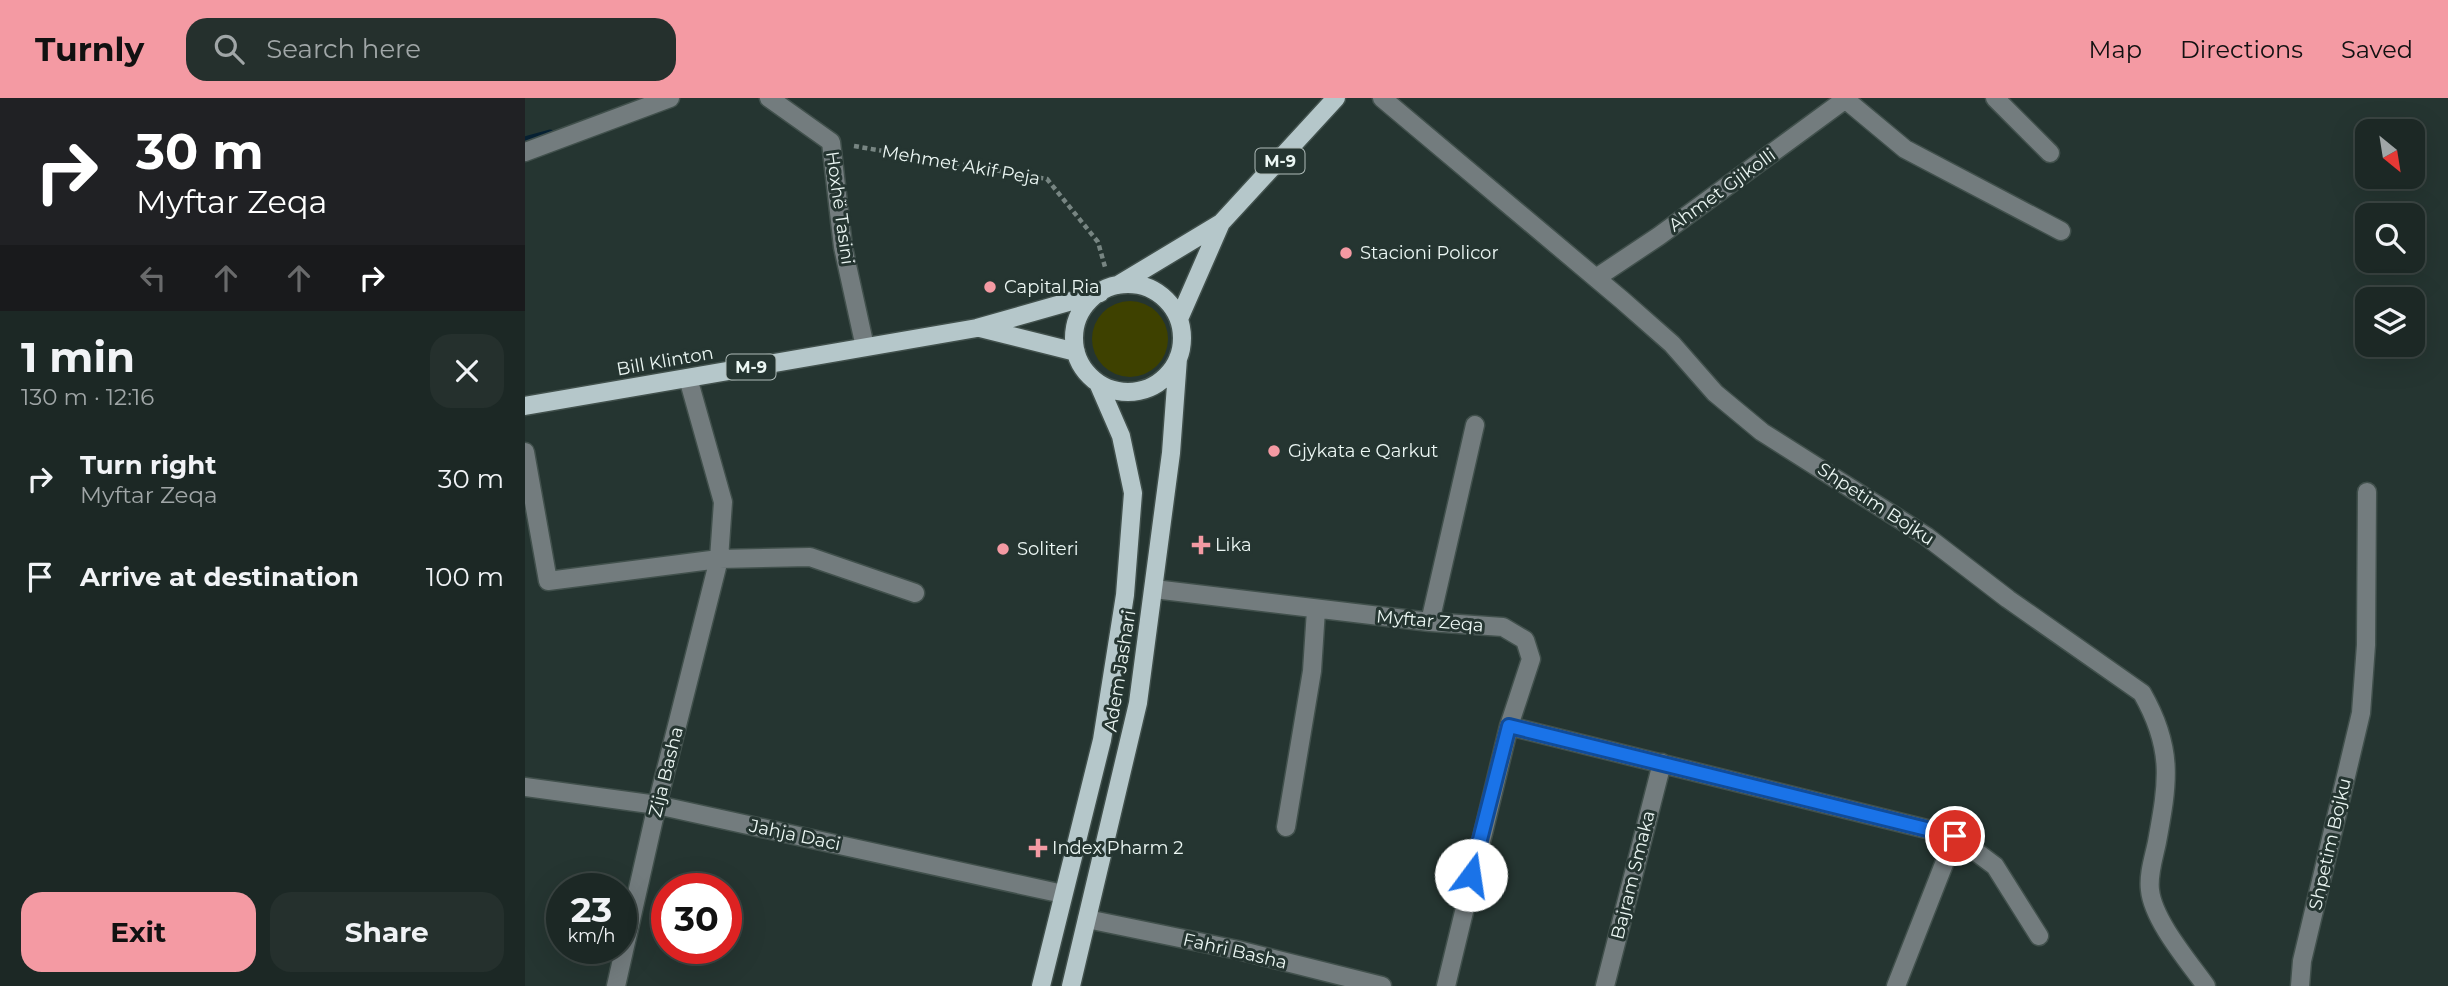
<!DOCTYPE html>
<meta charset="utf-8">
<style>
:root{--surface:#1c2825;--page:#25302d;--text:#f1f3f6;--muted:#a0a6a7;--line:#3a4442;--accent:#f49aa3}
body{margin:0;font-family:Montserrat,sans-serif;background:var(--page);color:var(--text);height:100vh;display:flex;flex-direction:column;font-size:26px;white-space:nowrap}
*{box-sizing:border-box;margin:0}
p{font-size:23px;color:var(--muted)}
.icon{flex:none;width:38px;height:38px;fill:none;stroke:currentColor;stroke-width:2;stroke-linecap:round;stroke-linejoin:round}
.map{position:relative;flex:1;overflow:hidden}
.details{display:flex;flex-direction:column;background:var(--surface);width:525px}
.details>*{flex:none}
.banner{background:#202124;color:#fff;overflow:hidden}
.needle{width:46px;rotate:150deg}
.fabs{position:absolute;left:1830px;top:21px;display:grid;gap:14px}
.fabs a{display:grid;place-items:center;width:70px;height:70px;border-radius:14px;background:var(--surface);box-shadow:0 7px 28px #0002,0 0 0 2px var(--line);font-size:35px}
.speed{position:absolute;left:21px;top:775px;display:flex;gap:14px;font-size:35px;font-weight:700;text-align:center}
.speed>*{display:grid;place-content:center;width:91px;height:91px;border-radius:50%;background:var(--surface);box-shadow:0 7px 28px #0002,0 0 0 2px var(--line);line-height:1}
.speed small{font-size:18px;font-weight:400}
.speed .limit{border:10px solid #d22;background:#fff;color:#111}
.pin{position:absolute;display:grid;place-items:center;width:60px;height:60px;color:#fff;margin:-30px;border:4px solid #fff;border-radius:50%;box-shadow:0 2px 7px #0007}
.me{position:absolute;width:77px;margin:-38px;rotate:14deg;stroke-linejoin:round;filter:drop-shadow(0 0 5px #0008)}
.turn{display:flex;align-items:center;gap:24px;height:147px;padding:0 21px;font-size:32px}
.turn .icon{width:91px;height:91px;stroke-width:2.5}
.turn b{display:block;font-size:49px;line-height:60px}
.lanes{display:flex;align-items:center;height:66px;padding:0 21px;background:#0003;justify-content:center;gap:35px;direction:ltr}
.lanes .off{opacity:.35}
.round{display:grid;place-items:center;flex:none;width:74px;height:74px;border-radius:21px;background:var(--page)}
.summary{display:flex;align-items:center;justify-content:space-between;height:119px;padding:0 21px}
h1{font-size:42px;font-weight:700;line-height:52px}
.action{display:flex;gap:14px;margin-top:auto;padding:14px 21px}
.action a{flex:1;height:80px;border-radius:21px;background:var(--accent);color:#111;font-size:28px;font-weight:700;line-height:80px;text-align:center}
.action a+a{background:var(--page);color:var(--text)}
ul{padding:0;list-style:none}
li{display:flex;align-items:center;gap:21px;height:98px;padding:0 21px}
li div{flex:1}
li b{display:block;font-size:26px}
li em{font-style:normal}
header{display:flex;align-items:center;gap:42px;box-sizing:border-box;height:98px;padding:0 35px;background:var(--accent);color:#111}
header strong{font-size:33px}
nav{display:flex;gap:38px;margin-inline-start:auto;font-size:24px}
.search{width:490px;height:63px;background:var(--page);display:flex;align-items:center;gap:18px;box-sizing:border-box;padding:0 24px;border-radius:21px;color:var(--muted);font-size:26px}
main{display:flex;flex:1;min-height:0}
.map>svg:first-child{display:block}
.grass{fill:#3e4100}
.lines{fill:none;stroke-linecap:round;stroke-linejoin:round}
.stream{stroke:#062032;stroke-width:9}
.minor-casing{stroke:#41504c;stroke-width:21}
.major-casing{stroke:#41504c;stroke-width:21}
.path{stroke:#778582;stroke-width:4.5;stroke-dasharray:5 3.5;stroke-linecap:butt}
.minor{stroke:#737c7e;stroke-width:18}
.major{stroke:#b5c7ca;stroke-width:18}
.route-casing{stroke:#114b97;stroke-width:18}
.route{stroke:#1a73e8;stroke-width:12}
.poi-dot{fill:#f49aa3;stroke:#253531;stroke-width:2.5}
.labels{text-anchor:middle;stroke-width:6;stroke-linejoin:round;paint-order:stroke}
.shield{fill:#253531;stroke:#b0bcb9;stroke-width:2}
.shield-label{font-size:16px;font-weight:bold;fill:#ebf6f3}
.street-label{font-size:18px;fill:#ebf6f3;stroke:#253531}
.poi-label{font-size:18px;fill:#ebf6f3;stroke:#253531;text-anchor:start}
</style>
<header>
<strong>Turnly</strong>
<div class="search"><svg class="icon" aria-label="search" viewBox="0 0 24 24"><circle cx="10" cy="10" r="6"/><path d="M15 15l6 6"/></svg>Search here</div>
<nav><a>Map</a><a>Directions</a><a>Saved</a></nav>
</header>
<main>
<section class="details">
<div class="banner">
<div class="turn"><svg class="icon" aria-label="right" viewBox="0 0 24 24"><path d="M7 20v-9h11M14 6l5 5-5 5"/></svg><div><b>30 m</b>Myftar Zeqa</div></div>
<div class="lanes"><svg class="icon off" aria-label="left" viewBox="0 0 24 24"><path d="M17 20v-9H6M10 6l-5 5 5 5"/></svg><svg class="icon off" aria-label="ahead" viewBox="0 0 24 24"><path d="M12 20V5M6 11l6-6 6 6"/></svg><svg class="icon off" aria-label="ahead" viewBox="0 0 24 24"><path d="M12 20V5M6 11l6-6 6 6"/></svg><svg class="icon" aria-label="right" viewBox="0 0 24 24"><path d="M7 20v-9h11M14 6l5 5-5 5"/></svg></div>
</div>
<div class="summary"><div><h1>1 min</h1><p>130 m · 12:16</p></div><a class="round"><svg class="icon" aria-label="close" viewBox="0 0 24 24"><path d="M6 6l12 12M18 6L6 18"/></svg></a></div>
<ul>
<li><svg class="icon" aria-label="right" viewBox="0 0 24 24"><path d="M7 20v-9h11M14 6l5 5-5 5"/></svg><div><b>Turn right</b><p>Myftar Zeqa</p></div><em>30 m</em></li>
<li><svg class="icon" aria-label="arrive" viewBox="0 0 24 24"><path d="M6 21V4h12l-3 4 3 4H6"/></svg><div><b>Arrive at destination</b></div><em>100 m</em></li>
</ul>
<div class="action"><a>Exit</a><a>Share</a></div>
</section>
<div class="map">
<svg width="1923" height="888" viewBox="0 0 1923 888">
<rect width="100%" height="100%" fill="#253531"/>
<path class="grass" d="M567 241a38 38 0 1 1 76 0a38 38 0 1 1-76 0Z"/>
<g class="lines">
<path class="stream" d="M0 43 25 36"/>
<g class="minor-casing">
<path id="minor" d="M244 0 306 44 318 149 340 249
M857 0 1097 202 1147 246 1190 295 1237 334 1401 438 1483 501 1617 595C1649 651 1643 684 1632 744 1629 759 1623 776 1625 792 1628 822 1663 863 1681 888
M1470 0 1525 55
M1320 1 1380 51 1536 133
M0 54 145 0
M1071 180 1134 138 1322 0
M0 354 23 483 194 461 285 459 390 495
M629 491 905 524 978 529 1000 542 1006 561 984 628 921 888
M905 524 950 327
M984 628 1430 738 1470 768 1514 838
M0 689 132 707 538 796
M761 729 787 573 791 512
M562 821 713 852 857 888
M91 888 132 707 194 461 198 404 163 280
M1080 888 1137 665
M1371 888 1430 738
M1775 888 1777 863 1836 615 1841 547 1842 394"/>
</g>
<g class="major-casing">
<path id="major" d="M549 240a54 54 0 1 1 108 0a54 54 0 1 1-108 0Z
M593 187 696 125 811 0
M654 221 696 125
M455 230 551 254
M0 308 452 230 575 195
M516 888 577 642 600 497 608 395 596 338 573 285
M546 888 613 605 646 355 653 260"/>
</g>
<path class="path" d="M329 48 522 81 573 144 580 169"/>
<use href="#minor" class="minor"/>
<use href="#major" class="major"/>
</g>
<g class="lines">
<g class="route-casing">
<path id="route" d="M946 777 984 628 1430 738"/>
</g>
<use href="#route" class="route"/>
</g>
<g class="poi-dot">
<circle cx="821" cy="155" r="7"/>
<circle cx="465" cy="189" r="7"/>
<circle cx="749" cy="353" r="7"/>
<path d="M672.5 436.5h7v7h7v7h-7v7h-7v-7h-7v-7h7z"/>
<circle cx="478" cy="451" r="7"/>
<path d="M509.5 739.5h7v7h7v7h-7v7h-7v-7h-7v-7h7z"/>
</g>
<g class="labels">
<g class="shield">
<rect x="730.5" y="50.5" width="49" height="25" rx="5"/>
<rect x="201.5" y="256.5" width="49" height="25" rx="5"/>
</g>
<g class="shield-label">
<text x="755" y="69">M-9</text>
<text x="226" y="275">M-9</text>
</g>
<g class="street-label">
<text transform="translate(436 67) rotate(10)" y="6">Mehmet Akif Peja</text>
<text transform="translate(1197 92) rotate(-36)" y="6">Ahmet Gjikolli</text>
<text transform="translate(315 110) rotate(82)" y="6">Hoxhë Tasini</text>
<text transform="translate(140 263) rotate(-10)" y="6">Bill Klinton</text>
<text transform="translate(1351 406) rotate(33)" y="6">Shpetim Bojku</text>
<text transform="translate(905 523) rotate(5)" y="6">Myftar Zeqa</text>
<text transform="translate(595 573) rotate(-81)" y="6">Adem Jashari</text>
<text transform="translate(141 674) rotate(-76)" y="6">Zija Basha</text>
<text transform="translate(270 737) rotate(12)" y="6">Jahja Daci</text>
<text transform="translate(1805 746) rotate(-77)" y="6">Shpetim Bojku</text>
<text transform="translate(1108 777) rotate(-76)" y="6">Bajram Smaka</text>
<text transform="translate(710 853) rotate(13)" y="6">Fahri Basha</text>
</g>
<g class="poi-label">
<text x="835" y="161">Stacioni Policor</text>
<text x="479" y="195">Capital Ria</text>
<text x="763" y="359">Gjykata e Qarkut</text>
<text x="690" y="453">Lika</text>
<text x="492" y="457">Soliteri</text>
<text x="527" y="756">Index Pharm 2</text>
</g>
</g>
</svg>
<div class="fabs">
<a><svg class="needle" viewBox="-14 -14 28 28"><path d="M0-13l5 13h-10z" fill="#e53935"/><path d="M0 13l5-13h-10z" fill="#a0a6a7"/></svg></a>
<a><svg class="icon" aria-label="search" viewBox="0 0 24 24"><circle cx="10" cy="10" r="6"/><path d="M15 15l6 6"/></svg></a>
<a><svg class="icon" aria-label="layers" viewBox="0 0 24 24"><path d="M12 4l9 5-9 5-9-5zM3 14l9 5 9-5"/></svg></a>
</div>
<div class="speed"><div>23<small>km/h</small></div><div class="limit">30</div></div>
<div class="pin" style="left:1430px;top:738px;background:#d93025"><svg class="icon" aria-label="arrive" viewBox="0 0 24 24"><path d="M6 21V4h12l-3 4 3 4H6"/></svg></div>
<svg class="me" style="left:946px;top:777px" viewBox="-20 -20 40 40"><circle r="19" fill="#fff"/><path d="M0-13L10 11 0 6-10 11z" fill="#1a73e8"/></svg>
</div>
</main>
